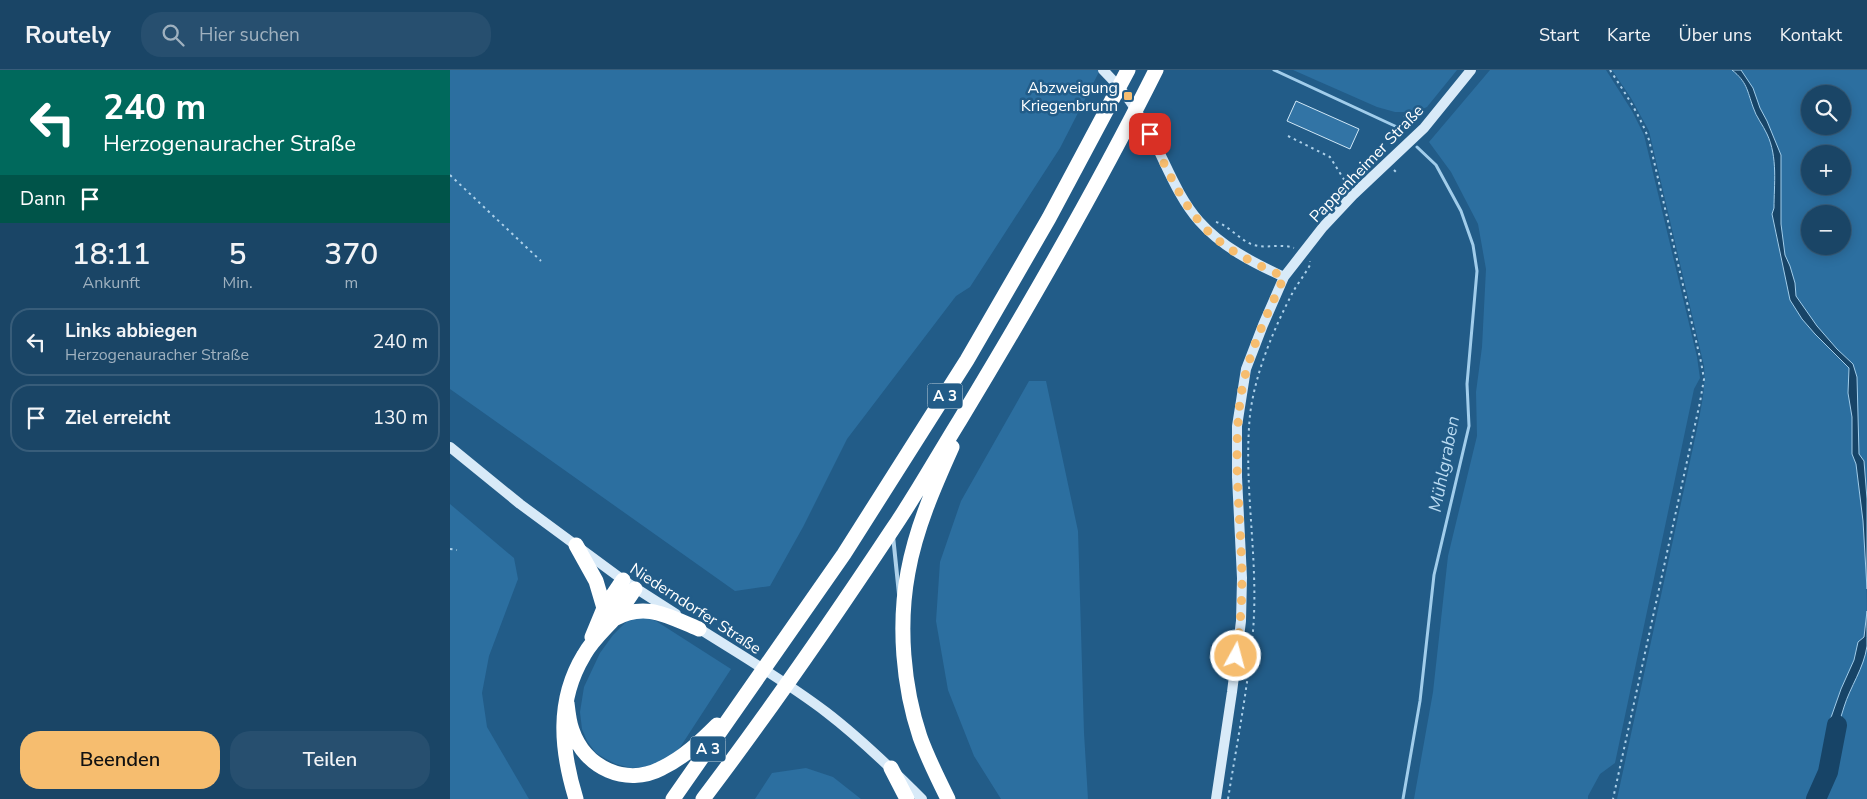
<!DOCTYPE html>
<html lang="de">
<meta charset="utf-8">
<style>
:root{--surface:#1a4566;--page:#274f6f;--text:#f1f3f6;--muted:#9fb1bf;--line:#385d7a;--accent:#f6bd6f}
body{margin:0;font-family:"Nunito Sans",sans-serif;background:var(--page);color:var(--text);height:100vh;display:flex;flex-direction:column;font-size:19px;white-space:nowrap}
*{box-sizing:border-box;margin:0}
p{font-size:16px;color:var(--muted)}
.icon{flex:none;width:28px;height:28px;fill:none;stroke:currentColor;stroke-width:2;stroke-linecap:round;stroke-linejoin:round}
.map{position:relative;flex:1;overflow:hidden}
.side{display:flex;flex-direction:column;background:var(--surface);width:450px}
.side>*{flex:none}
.top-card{background:#00695c;color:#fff;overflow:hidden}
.tools{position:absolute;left:1351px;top:15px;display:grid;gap:10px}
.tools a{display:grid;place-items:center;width:50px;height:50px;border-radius:50%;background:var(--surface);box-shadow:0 2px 12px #0003,0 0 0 1px var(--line);font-size:25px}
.pin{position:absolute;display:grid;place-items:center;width:42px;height:42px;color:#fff;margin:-21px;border-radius:10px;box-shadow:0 2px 8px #0006}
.me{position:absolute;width:55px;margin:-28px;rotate:7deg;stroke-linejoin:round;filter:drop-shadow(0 0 4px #0008)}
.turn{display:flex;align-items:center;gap:18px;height:105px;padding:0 20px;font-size:22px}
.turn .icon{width:65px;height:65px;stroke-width:2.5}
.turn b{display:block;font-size:35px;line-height:42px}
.then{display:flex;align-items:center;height:48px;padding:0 20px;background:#0003;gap:10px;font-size:19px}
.eta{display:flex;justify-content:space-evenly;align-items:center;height:85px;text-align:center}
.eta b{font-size:30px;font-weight:600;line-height:35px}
.action{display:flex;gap:10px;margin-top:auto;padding:10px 20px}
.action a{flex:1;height:58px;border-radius:20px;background:var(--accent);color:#111;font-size:20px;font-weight:600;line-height:58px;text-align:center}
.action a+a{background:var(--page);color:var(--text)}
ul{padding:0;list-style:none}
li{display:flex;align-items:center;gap:15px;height:68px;margin:0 10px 8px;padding:0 10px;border:2px solid var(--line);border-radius:20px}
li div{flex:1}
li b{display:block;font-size:19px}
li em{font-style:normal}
header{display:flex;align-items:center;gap:30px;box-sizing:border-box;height:70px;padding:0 25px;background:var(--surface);border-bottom:1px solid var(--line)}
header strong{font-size:24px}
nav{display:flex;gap:28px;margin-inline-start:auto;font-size:18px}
.search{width:350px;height:45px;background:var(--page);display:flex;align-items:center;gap:12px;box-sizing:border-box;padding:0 18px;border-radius:20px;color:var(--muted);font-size:19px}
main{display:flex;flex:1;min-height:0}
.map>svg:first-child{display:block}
.green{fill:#2c6fa0;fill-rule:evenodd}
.water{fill:#174467;stroke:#a1cdeb}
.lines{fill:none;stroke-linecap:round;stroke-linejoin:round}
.stream{stroke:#a1cdeb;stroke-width:3}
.river{stroke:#174467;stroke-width:20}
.building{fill:#3274a5;stroke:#d1e8f7}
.path{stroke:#add1ea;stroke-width:2;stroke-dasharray:2.5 4;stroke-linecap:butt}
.lane{stroke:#add1ea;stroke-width:4}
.secondary{stroke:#d8eaf8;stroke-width:10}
.highway{stroke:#fff;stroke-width:15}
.route{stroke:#f6bd6f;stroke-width:9;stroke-dasharray:0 16.2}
.poi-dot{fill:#f6bd6f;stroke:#225c88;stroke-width:2}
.labels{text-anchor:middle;stroke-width:5;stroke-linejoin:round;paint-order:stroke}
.shield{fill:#225c88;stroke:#bdcedb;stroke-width:1}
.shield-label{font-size:15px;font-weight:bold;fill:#fff}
.poi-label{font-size:16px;fill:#fff;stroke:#225c88;text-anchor:end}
.street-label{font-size:16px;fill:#fff;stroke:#225c88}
.water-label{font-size:18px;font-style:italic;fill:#b9daf1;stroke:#225c88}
</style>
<header>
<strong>Routely</strong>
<div class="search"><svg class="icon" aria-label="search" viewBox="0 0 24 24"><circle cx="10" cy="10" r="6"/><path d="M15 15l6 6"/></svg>Hier suchen</div>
<nav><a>Start</a><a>Karte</a><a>Über uns</a><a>Kontakt</a></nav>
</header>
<main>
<section class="side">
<div class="top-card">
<div class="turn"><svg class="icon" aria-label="left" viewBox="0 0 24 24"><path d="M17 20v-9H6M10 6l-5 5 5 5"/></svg><div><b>240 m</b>Herzogenauracher Straße</div></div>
<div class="then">Dann<svg class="icon" aria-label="arrive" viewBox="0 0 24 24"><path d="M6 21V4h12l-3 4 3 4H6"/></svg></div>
</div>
<div class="eta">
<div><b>18:11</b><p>Ankunft</p></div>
<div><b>5</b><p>Min.</p></div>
<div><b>370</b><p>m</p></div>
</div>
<ul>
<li><svg class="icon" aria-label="left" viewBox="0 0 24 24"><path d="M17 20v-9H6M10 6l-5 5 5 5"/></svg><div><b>Links abbiegen</b><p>Herzogenauracher Straße</p></div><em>240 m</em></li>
<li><svg class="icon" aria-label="arrive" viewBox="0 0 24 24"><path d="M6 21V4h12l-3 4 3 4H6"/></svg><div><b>Ziel erreicht</b></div><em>130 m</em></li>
</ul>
<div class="action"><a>Beenden</a><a>Teilen</a></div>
</section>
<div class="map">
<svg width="1417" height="729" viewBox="0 0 1417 729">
<rect width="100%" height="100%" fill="#225c88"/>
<path class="green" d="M0 0H650L610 78 520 217 506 226 397 369 353 457 320 516 285 521 0 319Z
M843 0H1007L977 37 966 42H945L927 37Z
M1040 0H1156L1182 41 1194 65 1247 287 1250 308 1244 319 1165 693 1150 704 1138 726V729H964L983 622 998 486 1027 366 1026 322 1032 277 1036 199 1028 154 1001 102 979 72Z
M1162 0H1282C1297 12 1297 20 1303 37 1306 47 1313 55 1317 64 1328 87 1324 115 1324 138L1322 145 1332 195 1352 249 1386 286 1399 298 1398 323 1402 347V384L1406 394 1413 451 1416 494 1417 541 1414 567 1408 572 1404 590 1391 619 1378 656 1372 700 1359 729H1167L1247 359C1251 338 1256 318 1254 296L1199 61 1181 28Z
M1291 0H1417V429L1414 391 1409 384 1408 347 1403 294 1387 279 1367 256 1346 226 1345 213 1340 196 1335 185 1331 154V85L1317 51 1310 38 1303 18ZM1360 24H1392V56H1360ZM1360 84H1392V116H1360ZM1360 144H1392V176H1360Z
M579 311H596L628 461 634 663 638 729H551L524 686 498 620 486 551 490 492 511 431Z
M0 434 64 488 68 509 39 586 32 623 37 657 79 729H0Z
M192 546 206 551 281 599 227 682 208 694 194 697 181 698 166 694 156 689 146 683 137 671 132 659 130 642 134 617 150 583 163 565 177 551Z
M1417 575V729H1366L1377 701 1380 683 1385 673 1387 659 1395 634 1414 589Z
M356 698 383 707 411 729H305L322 703Z"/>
<path class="water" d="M1282 0H1291L1303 18 1310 38 1317 51 1331 85V154L1335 185 1340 196 1345 213 1346 226 1367 256 1387 279 1403 294 1407 307 1409 384 1414 391 1417 429V519L1413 451 1406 394 1402 384V347L1398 323 1399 298 1365 264 1352 249 1340 230 1322 144 1324 138C1324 115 1328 87 1317 64 1313 55 1306 47 1303 37 1297 20 1297 12 1282 0Z
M1417 541C1417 553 1417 565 1417 576 1414 598 1400 617 1394 637 1384 668 1378 699 1366 729H1359L1372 700 1378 656 1391 619 1404 590 1408 572 1414 567Z"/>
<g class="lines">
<path class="stream" d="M824 0 947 57 953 63
M953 729 970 631 984 505 1019 356 1017 314 1027 201 1023 175 1011 141 986 95 967 77"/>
<path class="river" d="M1366 729 1378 702 1387 655"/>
</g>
<path class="building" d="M846 31 909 59 900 79 837 51Z"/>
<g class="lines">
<path class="path" d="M1160 0C1175 23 1190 45 1199 70L1251 292 1254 309 1250 332 1163 729
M954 46 965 53
M838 66 880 87 898 116
M944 100 948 104
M0 105 91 191
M766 152C780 156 790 171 804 175 818 179 830 173 844 178
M0 479 7 480
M778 729C787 673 798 617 803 561 809 489 793 416 800 345 805 303 824 258 844 220 849 212 855 204 860 195V191"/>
<path class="lane" d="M443 466 449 524"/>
<path class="secondary" d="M653 0C674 21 686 38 700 64 716 93 727 126 749 151 772 177 802 192 834 207
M0 377 70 434 173 510 226 544
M245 556C289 584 334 610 376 642 410 668 441 698 472 729
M766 729 782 622 791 551 792 508 787 407V356L796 299 813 255 834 207 873 157 903 125 974 58 1021 0"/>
<path class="highway" d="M126 475 146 511 154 538
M164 549C196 531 219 547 249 559
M142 567 154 538 173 510
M117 633C118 642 119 652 122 660 135 698 176 717 212 698 233 688 250 672 267 655
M441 698 457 729
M126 729C111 680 106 631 134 585 141 572 153 561 163 550 171 540 178 529 185 519
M223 729 394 484 517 290 599 148 678 0
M253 729C319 642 381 552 442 460 466 425 487 387 510 350 579 236 646 120 706 0
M498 729C488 709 478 689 470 667 453 616 448 555 458 502 466 458 484 417 502 377"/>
</g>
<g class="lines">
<path class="route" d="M700 64C719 103 737 148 773 174 792 188 813 197 834 207 817 245 798 283 791 325 782 385 791 446 792 507 792 534 790 560 786 586"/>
</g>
<rect class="poi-dot" x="673" y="21" width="10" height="10" rx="2.5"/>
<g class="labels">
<g class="shield">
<rect x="477.5" y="313.5" width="35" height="25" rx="4"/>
<rect x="240.5" y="666.5" width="35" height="25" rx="4"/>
</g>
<g class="shield-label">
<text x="495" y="331">A 3</text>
<text x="258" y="684">A 3</text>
</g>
<g class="poi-label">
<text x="668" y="23">Abzweigung<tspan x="668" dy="18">Kriegenbrunn</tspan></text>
</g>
<g class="street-label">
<text transform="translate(916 93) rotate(-46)" y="6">Pappenheimer Straße</text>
<text transform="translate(246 538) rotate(33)" y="6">Niederndorfer Straße</text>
</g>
<g class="water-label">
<text transform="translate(994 394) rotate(-79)" y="6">Mühlgraben</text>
</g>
</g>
</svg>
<div class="tools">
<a><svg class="icon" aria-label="search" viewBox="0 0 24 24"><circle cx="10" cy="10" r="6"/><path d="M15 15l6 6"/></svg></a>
<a>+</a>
<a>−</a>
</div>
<div class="pin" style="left:700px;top:64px;background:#d93025"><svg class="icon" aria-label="arrive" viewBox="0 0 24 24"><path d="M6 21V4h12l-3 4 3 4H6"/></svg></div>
<svg class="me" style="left:786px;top:586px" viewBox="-20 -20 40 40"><circle r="17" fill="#f6bd6f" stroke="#fff" stroke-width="3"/><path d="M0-11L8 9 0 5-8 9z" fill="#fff"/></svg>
</div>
</main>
